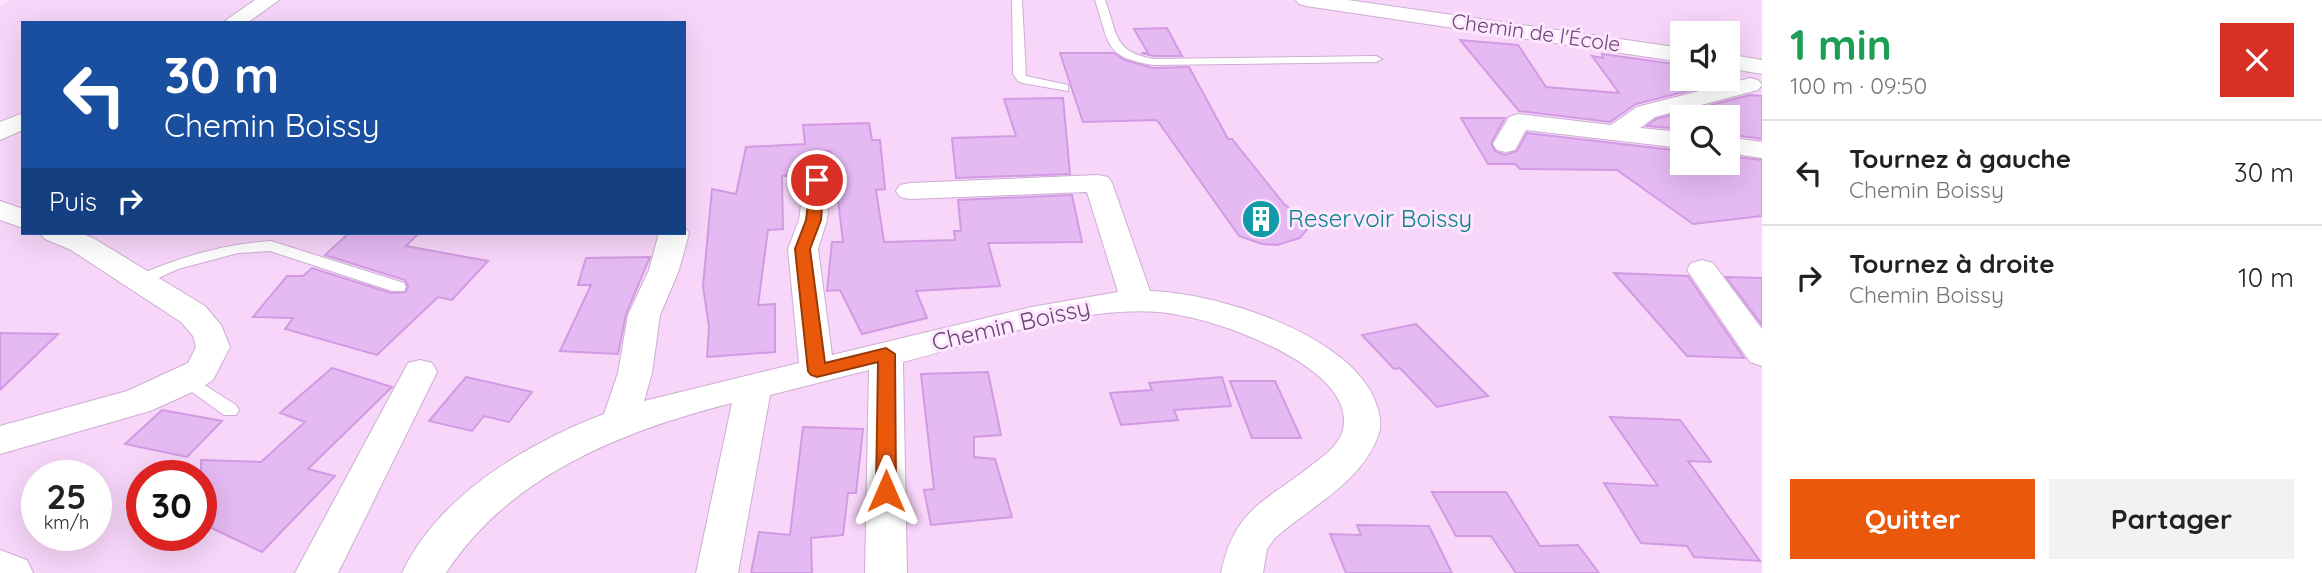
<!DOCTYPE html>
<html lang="fr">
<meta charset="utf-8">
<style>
:root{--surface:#fff;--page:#f2f2f2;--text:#222;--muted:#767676;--line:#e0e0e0;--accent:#ea580c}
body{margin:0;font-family:Quicksand,sans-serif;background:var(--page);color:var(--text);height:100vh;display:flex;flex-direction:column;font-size:26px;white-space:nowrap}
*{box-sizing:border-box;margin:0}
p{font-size:23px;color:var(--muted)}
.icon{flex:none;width:38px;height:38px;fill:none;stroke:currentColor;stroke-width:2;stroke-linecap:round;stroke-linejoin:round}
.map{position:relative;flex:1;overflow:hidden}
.details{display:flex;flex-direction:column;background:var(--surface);width:560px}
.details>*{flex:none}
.top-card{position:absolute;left:21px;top:21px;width:665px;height:214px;border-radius:0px;box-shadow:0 7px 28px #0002;background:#1a4fa0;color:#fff;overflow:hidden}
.tools{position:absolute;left:1670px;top:21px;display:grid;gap:14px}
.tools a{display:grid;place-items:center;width:70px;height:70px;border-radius:0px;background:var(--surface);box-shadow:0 7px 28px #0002;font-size:35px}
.speed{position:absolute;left:21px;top:460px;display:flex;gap:14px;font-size:35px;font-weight:700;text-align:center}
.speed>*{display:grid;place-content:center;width:91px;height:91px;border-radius:50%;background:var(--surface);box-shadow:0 7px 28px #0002;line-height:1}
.speed small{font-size:18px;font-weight:400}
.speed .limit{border:10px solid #d22;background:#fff;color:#111}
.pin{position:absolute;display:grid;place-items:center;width:60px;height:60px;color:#fff;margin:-30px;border:4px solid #fff;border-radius:50%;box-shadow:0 2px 7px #0007}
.me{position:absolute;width:77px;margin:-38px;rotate:0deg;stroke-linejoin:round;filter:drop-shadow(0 0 5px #0008)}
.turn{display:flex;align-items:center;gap:24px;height:147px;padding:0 28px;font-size:32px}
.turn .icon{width:91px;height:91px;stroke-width:2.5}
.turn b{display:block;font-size:49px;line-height:60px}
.then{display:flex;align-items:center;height:66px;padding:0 28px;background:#0003;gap:14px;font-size:26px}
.round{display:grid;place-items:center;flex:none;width:74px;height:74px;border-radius:0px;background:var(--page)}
.head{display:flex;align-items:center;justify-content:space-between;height:119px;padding:0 28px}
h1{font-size:42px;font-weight:700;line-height:52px;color:#1e9e55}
.action{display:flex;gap:14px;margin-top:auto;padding:14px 28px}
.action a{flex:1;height:80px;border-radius:0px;background:var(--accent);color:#fff;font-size:28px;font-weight:700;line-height:80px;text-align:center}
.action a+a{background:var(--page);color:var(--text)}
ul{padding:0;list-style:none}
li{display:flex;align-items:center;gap:21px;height:105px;padding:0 28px;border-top:2px solid var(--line)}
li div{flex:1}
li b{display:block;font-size:26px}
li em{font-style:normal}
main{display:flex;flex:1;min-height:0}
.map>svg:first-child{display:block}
.residential{fill:#f7d6f9;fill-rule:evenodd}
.building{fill:#e5b9f2;stroke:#d39ae4;stroke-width:2}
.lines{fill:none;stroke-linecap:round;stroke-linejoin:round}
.service-casing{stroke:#ccaed2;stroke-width:2}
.minor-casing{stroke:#ccaed2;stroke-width:2}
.service{fill:#fff;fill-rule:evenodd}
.minor{fill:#fff;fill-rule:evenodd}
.route{fill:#ea580c;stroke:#983908;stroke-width:2}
.labels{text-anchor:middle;stroke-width:6;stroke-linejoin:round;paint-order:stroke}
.far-street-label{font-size:21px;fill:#684874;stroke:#ffe8ff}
.culture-label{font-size:24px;fill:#0d838f;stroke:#ffe8ff;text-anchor:start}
.street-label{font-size:24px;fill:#684874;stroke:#ffe8ff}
</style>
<main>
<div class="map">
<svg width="1762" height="573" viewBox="0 0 1762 573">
<rect width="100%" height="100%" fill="#fce2fc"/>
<path class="residential" d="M10 0H1762V573H0V8ZM23 23H684V233H23ZM1682 33H1727V79H1682ZM1682 117H1727V163H1682ZM37 476H96V536H37ZM142 476H201V536H142Z"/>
<path class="building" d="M1167 28 1182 56H1154L1141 53H1148L1134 29Z
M1460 40 1518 45 1546 87 1619 93 1592 56 1603 58 1602 54 1682 65V79H1712L1716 84 1636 104 1610 122 1519 111Z
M1060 53H1114L1125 60 1153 68 1189 67 1228 139H1232L1284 204 1299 215 1308 228 1300 238 1277 245 1262 244 1239 236 1157 120 1083 122Z
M1750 95 1762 96V139L1727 134V117H1682V129L1647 126 1656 119Z
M1063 98 1070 174 956 178 952 138 1016 136 1004 99Z
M1461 118H1505L1491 143 1495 151 1505 155 1517 151 1527 133 1682 151V163H1727V156L1762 160V216L1693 224 1617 170 1520 169 1515 164H1488Z
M869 123 872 140H880L885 189 876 190 884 242 955 240 954 231H961L958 200 1072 195 1082 242 988 243 1000 286 916 291 927 318 862 334 840 290 827 291 832 242H843L837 191 839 172 834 173 835 159 830 151H810L804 160 802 175 782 176 783 229 768 230 758 305 775 304V352L707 357 709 327 703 286 712 189 736 194 746 147 805 144 803 125Z
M349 233H419L406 246 488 261 452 300 438 297 377 355 285 329 293 318 253 317 287 276H303L312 268 391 293 406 292 408 286 405 280 325 255Z
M650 257 626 314 618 354 560 351 591 285H578L586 258Z
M1614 273 1688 276 1744 358 1687 356Z
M1726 277 1762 278V325Z
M1416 324 1488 396 1437 407 1400 368 1394 369 1362 335Z
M0 333 58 334 0 390Z
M332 368 392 387 308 469 335 476 262 552 201 523V460L261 462 305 422 280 413Z
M988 372 1001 435 974 437V457L995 459 1012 517 931 525 924 490 934 489 921 374Z
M466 377 532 392 509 422 484 416 472 431 429 421Z
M1222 377 1231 406 1174 410 1178 420 1121 425 1110 393 1152 390 1149 383Z
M1230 381H1275L1301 438H1252Z
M162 410 222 421 187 457 125 444Z
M1610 417 1680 420 1711 462 1688 461 1760 561 1694 557 1687 546 1641 543 1604 483 1658 486Z
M803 427 863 429 856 493H848L843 535 811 538 812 573H751L759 532 790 535Z
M1432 492H1506L1540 546 1578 545 1599 573H1516L1491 536H1456Z
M1357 525 1429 526 1452 573H1346L1330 534 1361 535Z"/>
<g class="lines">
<g class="service-casing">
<path id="service" d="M1012 0H1022L1026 76 1068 85V91L1022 83 1018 81 1013 74Z
M1095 0H1105C1118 35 1113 52 1154 59L1376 56 1382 59 1376 62 1154 65C1103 57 1110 44 1095 0Z
M271 241 404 283 406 287 404 291H392L270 251 238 253 178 269 141 286 133 281 135 277C179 257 223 244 271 241Z
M187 374 236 405 239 410 236 415H224L181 384 178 380 181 376Z"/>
</g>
<g class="minor-casing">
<path id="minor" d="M255 0H279L247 23H222Z
M1296 0H1348L1682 48V62L1306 6 1299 4Z
M1727 54 1762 60V74L1727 68Z
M1750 78 1758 80 1762 85 1758 90 1655 117 1640 128 1682 132V148L1526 130 1515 150 1506 152 1497 150 1493 144 1509 117 1518 114 1611 125 1637 107Z
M23 113V130L0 140V122Z
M1727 137 1762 142V158L1727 153Z
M820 152 829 154 833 160 827 220 818 249 832 355 1032 307 1118 292 1087 192 910 199 900 197 896 191 900 185 910 183 1098 175 1108 177 1112 183 1150 291C1216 293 1337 331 1371 392 1377 404 1383 420 1379 433 1363 482 1311 506 1275 538L1267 549 1263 573H1221C1235 507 1266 502 1313 464 1324 456 1337 446 1342 433 1351 405 1328 382 1307 367 1287 353 1264 342 1241 333 1215 323 1187 315 1159 312 1080 305 980 342 903 362L907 573H865L869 370 770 395 738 573H696L732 403C625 430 509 475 446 573H402C439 495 526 444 604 414L618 373 628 315 649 270 659 233H684V227L689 233 679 270 660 315 652 373 644 401 799 363 788 249 799 220 807 160 811 154Z
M0 201 23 209V228L0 220Z
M40 233H80L93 238 205 306 221 325 230 347 213 380 199 389 150 411 0 454V426L127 391 188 363 196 347 193 336 181 322 71 250 45 239Z
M1702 260 1713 263 1762 329V366L1750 362 1687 270 1691 263Z
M420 360 432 363 437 372 338 573H295L408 363Z
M0 550 27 560 33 573H0Z"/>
</g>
<use href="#service" class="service"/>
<use href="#minor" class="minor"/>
</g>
<path class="route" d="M817 176 824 180 821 220 810 249 825 363 886 348 895 354 896 491 893 497 886 499 879 497 876 491 878 362 817 377 811 375 808 371 795 249 806 220 811 180Z"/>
<defs>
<g id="building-disc" transform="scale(2.0125)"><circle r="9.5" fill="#0f9aa8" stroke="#ffe8ff"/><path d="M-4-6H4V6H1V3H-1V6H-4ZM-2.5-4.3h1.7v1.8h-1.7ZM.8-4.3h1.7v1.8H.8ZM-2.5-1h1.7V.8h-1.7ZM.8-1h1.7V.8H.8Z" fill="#fff"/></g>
</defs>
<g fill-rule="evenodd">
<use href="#building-disc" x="1261" y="219"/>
</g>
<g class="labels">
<g class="far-street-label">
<text transform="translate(1536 33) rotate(8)" y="7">Chemin de l'École</text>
</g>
<g class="culture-label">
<text x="1288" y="227">Reservoir Boissy</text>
</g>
<g class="street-label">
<text transform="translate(1011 325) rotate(-13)" y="8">Chemin Boissy</text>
</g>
</g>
</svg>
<div class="tools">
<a><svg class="icon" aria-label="sound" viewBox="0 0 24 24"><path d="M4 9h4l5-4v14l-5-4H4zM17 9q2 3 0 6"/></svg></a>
<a><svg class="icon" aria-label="search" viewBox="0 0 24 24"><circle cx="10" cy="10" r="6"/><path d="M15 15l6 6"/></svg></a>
</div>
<div class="speed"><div>25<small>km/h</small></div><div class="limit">30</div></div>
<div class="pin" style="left:817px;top:180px;background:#d93025"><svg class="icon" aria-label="arrive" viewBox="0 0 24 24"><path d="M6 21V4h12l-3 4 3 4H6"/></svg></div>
<svg class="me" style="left:886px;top:491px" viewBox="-20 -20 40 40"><path d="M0-17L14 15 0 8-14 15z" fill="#ea580c" stroke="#fff" stroke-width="4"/></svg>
<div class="top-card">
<div class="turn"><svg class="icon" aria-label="left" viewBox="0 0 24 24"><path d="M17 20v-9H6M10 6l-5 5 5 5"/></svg><div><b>30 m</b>Chemin Boissy</div></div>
<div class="then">Puis<svg class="icon" aria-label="right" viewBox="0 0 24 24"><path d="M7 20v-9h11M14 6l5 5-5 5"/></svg></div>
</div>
</div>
<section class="details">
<div class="head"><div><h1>1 min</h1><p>100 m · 09:50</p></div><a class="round" style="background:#d93025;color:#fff"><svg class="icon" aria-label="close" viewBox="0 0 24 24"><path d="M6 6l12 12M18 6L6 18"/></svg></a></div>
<ul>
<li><svg class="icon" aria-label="left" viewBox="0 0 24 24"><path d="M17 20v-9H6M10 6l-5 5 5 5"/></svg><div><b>Tournez à gauche</b><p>Chemin Boissy</p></div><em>30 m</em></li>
<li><svg class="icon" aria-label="right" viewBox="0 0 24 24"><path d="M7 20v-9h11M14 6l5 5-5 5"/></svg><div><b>Tournez à droite</b><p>Chemin Boissy</p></div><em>10 m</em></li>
</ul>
<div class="action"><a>Quitter</a><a>Partager</a></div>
</section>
</main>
